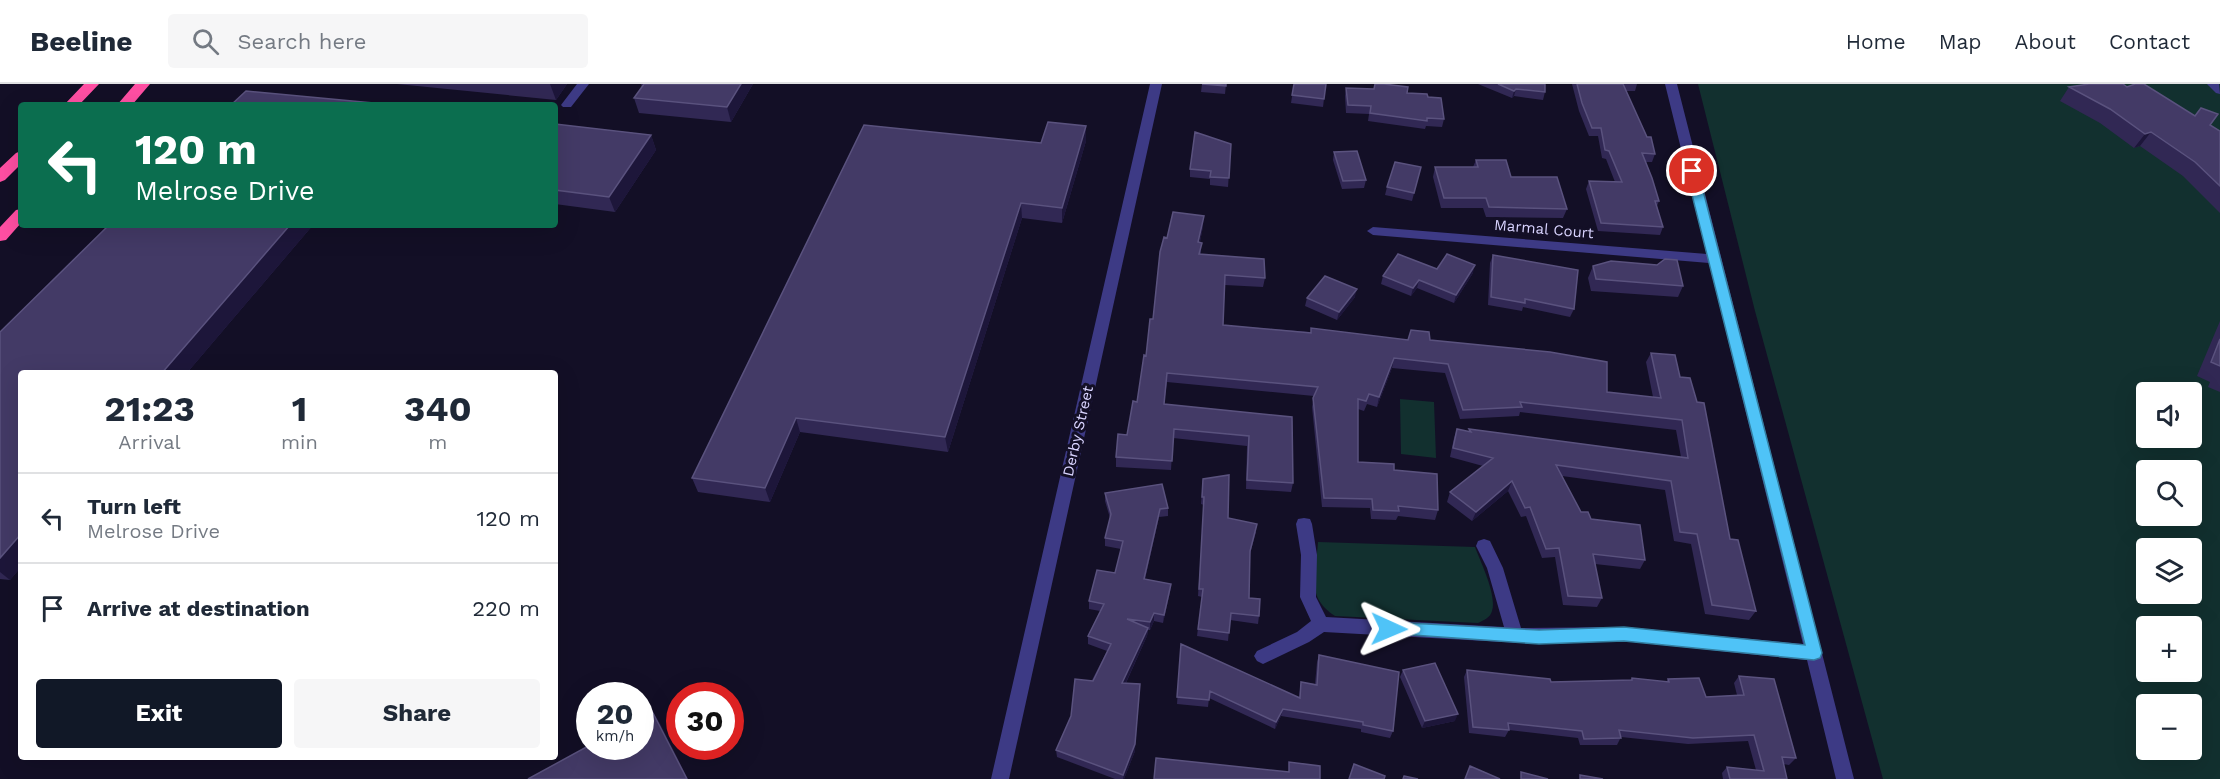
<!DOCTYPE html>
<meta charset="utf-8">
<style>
:root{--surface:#fff;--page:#f6f6f7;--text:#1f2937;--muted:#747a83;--line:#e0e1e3;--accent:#111827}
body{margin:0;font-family:"Work Sans",sans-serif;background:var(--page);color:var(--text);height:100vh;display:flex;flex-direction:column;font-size:22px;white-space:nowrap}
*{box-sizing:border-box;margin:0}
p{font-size:20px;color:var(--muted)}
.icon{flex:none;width:33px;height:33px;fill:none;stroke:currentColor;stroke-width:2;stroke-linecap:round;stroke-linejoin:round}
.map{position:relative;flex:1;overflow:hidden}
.panel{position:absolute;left:18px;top:286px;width:540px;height:390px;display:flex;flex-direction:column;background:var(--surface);border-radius:6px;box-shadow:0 6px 24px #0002}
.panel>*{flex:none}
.top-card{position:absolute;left:18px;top:18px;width:540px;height:126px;border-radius:6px;box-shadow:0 6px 24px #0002;background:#0b6e4f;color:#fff;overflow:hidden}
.controls{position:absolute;left:2136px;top:298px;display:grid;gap:12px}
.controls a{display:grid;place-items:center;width:66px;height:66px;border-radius:6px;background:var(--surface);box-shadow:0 6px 24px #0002;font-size:30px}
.speed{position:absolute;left:576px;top:598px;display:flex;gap:12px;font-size:30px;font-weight:700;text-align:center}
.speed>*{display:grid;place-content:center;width:78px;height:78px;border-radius:50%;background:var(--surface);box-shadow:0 6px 24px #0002;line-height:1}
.speed small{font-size:15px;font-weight:400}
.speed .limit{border:9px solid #d22;background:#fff;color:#111}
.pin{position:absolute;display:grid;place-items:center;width:51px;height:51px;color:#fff;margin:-26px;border:3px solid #fff;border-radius:50%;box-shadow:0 2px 6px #0007}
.me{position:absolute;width:66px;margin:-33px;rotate:91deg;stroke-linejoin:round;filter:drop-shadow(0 0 4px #0008)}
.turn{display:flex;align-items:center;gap:21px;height:126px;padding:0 18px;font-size:27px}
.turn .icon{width:78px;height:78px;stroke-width:2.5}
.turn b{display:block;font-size:42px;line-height:51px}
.eta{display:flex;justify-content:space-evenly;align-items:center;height:102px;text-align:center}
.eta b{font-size:36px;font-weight:700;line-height:42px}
.button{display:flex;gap:12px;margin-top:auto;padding:12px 18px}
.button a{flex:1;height:69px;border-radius:6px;background:var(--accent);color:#fff;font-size:24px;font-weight:700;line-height:69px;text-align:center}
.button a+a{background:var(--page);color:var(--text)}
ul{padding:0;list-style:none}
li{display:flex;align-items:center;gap:18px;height:90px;padding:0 18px;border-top:2px solid var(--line)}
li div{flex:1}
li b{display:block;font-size:22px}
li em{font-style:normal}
header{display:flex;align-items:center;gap:36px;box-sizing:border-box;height:84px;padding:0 30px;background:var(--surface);border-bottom:2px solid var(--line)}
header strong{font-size:28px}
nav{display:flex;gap:33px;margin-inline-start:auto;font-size:21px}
.search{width:420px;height:54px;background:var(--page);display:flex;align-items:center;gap:15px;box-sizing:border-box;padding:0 21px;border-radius:6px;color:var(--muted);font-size:22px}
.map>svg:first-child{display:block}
.green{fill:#12302f;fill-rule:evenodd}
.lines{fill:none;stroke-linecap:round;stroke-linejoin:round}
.minor{fill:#3d3a85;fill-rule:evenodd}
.highway{fill:#ff4fa3;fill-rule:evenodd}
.wall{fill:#312854}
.shaded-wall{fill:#1d163a}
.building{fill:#433a66;stroke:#5a527e;stroke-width:1.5}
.route{fill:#4fc3f7;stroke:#337fa1;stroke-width:1.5}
.labels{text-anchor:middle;stroke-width:6;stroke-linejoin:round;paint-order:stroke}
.street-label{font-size:15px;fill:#d9d4ff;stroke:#130f26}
</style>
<header>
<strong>Beeline</strong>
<div class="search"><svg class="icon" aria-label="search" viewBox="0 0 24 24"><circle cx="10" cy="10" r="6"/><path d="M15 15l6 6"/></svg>Search here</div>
<nav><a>Home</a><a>Map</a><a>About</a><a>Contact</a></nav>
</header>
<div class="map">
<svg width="2220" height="695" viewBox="0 0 2220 695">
<rect width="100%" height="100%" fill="#130f26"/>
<path class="green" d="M1698 0H2220V695H1883L1755 227ZM2146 309H2192V354H2146ZM2146 387H2192V432H2146ZM2146 465H2192V510H2146ZM2146 543H2192V588H2146ZM2146 621H2192V666H2146Z
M1400 315 1434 318 1436 374 1401 370Z
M1318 458 1475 463C1481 479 1497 511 1492 527 1490 534 1484 536 1478 539L1335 532C1305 513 1316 490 1318 458Z"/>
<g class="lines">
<path class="minor" d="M577 0H589L571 23H563L561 21Z
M1150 0H1162L1009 695H991Z
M1665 0H1677L1854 695H1836L1807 576 1624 557 1539 560 1324 548 1309 558 1263 580 1257 577 1254 572 1257 567 1297 548 1311 537 1300 513 1301 471 1296 440 1298 435 1304 434 1310 435 1312 440 1317 471 1316 513 1326 533 1504 543 1487 484 1476 462 1478 457 1484 455 1490 457 1503 484 1521 544 1624 543 1803 560 1709 179 1373 151 1367 147 1373 143 1707 170Z
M2207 0H2219L2220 10 2216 9Z"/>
<path class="highway" d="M84 0H99L79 21H64Z
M135 0H150L132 21H117Z
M21 67V80L5 96 0 98V84L16 69Z
M21 125V139L6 156 0 157V143L16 126Z"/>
</g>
<path class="wall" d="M397 0H567L556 16Z
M641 0H753L731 38 639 29 634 14 642 3Z
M1202 0H1226L1225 10 1201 8Z
M1294 0 1324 15 1323 23 1291 19Z
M1478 0H1545V8L1543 16 1514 12 1512 14Z
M1572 0H1637L1635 7H1626L1655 70 1652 78H1646L1659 117 1657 122 1663 143 1660 151 1598 147 1586 105 1589 97 1615 98 1606 75 1602 74 1598 52H1589L1579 27Z
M2069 3H2127L2210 41 2220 47V129L2183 92 2140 62 2134 64 2100 39 2060 17Z
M1346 4 1407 9 1428 13 1444 35 1442 43 1426 42 1425 45 1368 37 1369 30 1346 29 1345 12Z
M555 40 651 51 656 66 615 128 555 120Z
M1086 42V57L1062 139 1022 134 948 368 800 348 770 418 698 408 692 394 1041 59Z
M1231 60 1228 103 1210 101V95L1190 93V85Z
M1334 68 1366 96 1364 104 1342 105 1333 76Z
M1476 76 1511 93 1567 125 1563 134 1486 133 1483 124H1441L1433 93 1435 83H1473Z
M1421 83 1412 117 1385 111 1387 103Z
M109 141H313L186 290H21V483L10 496 0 495V248Z
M1203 142 1200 158 1201 171 1265 194 1263 203 1225 201 1223 241 1408 256H1430L1607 308 1653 313 1646 278 1651 269 1680 293 1730 455 1756 527 1749 536 1705 530 1691 460 1674 457 1665 406 1562 392 1581 428 1645 476 1640 485 1595 480 1602 514 1597 523 1563 521 1555 473 1542 474 1526 432 1521 433 1508 407 1472 437 1447 418 1450 408 1483 382 1450 373 1454 354 1457 345 1468 348 1469 345 1681 373 1676 346 1520 328 1519 332 1460 335 1445 289 1392 284 1377 323 1367 320 1364 327 1358 325V378L1394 386 1438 426 1435 436 1398 432 1396 436 1371 435 1370 424 1322 423 1312 323 1314 312 1167 298 1164 320 1292 333 1293 399 1291 408 1246 405 1247 362 1173 354 1171 386 1116 383V373L1127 351 1137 318 1153 235 1167 154Z
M1493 171 1574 225 1570 233 1523 223 1522 227 1488 221 1490 179Z
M1593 182 1683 202 1678 213 1591 207 1588 194Z
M1437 185 1473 189 1454 219 1417 204 1411 212 1381 200 1383 192Z
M1355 213 1337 236 1305 222 1307 214Z
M2220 237V308L2208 303 2210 298 2197 292Z
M1203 395 1228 434 1256 448 1250 470 1249 514 1259 532 1258 540 1230 536 1228 557 1197 552 1202 513 1198 512 1204 421 1201 420Z
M1105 409 1168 424V432L1159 433 1145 495 1171 500 1170 508 1163 539 1154 537 1150 546H1148L1147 552 1126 599 1135 667 1124 695H1115L1057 673 1056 666 1107 567 1088 560V552L1100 527 1089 525V517L1115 489 1121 465 1105 462V454L1110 434 1105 417Z
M1181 560 1299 614 1301 598 1315 600 1317 578 1319 571 1393 647 1390 654 1361 648V645L1281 632 1275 645 1209 614 1208 623 1177 620Z
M1403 586 1455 637 1422 644 1400 593Z
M1467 586 1551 598 1630 596 1632 594 1666 598 1668 595 1706 613 1737 611 1734 599 1739 592 1796 674 1789 681 1783 680 1787 695H1723L1722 689 1727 683 1756 686 1748 657 1688 660 1621 653 1617 661H1580L1578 654 1509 646 1505 653 1469 649 1464 593Z"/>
<path class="shaded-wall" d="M550 0H567L556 16Z
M741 0H753L731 38 727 23Z
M1516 5 1514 12 1512 14 1514 7Z
M1086 42V57L1062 139V124Z
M2151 48 2140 62 2134 64 2145 50Z
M651 51 656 66 615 128 609 113Z
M1021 119 1022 134 948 368 945 353Z
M1204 132 1203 142 1198 168V158Z
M290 141H313L186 290H161Z
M1475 181 1473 189 1454 219 1456 211Z
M1419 196 1417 204 1411 212 1413 204Z
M1357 205 1355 213 1337 236 1339 228Z
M1394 274 1392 284 1377 323 1379 313Z
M796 334 800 348 770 418 765 404Z
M1512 397 1508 407 1472 437 1476 428Z
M1160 425 1159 433 1143 503 1144 495Z
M21 450V483L10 496 0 488V474Z
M1171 500 1170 508 1163 539 1164 531Z
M1154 529V537L1150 546V538Z
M1148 544 1147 552 1122 607V599Z
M1140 600 1135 667 1124 695H1123Z
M1283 625 1281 632 1275 645 1276 638Z
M652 627 660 639 688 695H687Z
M1458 630 1455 637 1422 644 1425 637Z"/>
<path class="building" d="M644 0H741L727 23 634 14Z
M1202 0H1226V2Z
M1294 0H1326L1324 15 1292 11Z
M1375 0H1384L1408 3 1407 9 1427 10 1428 13 1441 14 1444 35 1427 34V37L1370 29 1371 22 1348 21 1346 4 1374 5Z
M1498 0H1545V8L1516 5 1514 7Z
M1577 0H1623L1647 53H1651L1655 70 1642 69 1652 94 1659 117H1655L1663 143 1601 139 1589 97 1622 98 1609 67 1605 66 1601 44H1592L1582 19Z
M2089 0H2123L2127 3 2135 0H2144L2195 32 2201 24 2218 30 2210 41 2220 47V102L2195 78 2151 48 2145 50 2110 25 2069 3Z
M246 7 395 21H231Z
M1048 38 1086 42 1062 124 1021 119 945 353 796 334 765 404 692 394 864 41 1041 59Z
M555 40 651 51 609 113 555 106Z
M1195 48 1231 60 1229 94 1210 93 1211 87 1190 85Z
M1357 67 1366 96 1343 97 1334 68Z
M1476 76H1506L1511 93H1557L1567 125 1489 123 1486 114H1444L1435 83H1478Z
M1395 78 1421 83 1414 109 1387 103Z
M1173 128 1204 132 1198 158 1202 159 1199 170 1264 175 1265 194 1225 191 1223 241 1311 249V244L1408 256 1411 246 1429 248 1430 256 1550 268 1607 278V308L1661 314 1651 269 1675 271 1680 293 1690 294 1697 318 1704 319 1730 455 1738 456 1756 527 1712 521 1697 450 1680 448 1671 397 1556 381 1581 428H1588L1591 435 1640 441 1645 476 1593 470 1602 514 1568 512 1559 464 1546 465 1530 423 1525 424 1512 397 1476 428 1450 408 1493 374 1453 364 1457 345 1471 348 1469 345 1688 374 1682 336 1520 318 1522 323 1463 326 1448 280 1394 274 1379 313 1369 310 1366 317 1358 315V378L1394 380V386L1437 390 1438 426 1398 422 1399 427 1373 426 1372 415 1324 414 1313 314 1318 303 1167 289 1164 320 1292 333 1293 399 1247 396 1249 352 1174 345 1172 377 1116 373 1118 350 1127 351 1133 317 1137 318 1144 271 1146 272 1150 235H1153L1160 168 1164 153 1167 154Z
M109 141H290L161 290H21V450L0 474V248Z
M1398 170 1437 185 1447 170 1475 181 1456 211 1419 196 1413 204 1383 192Z
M1493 171 1578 186 1574 225 1525 215V219L1491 213Z
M1665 175 1677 176 1683 202 1596 195 1593 182 1611 177 1657 181Z
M1325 192 1357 205 1339 228 1307 214Z
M2220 255V282L2211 278Z
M1229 391 1228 434 1257 440 1250 467 1249 514 1260 515 1259 532 1231 529 1229 549 1198 545 1203 505H1199L1204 413H1202L1203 395Z
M1162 400 1168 424 1160 425 1144 495 1171 500 1164 531 1154 529 1150 538 1127 535 1148 544 1122 599 1140 600 1135 660 1123 691 1056 666 1071 632 1075 595 1093 597 1111 560 1088 552 1104 520 1089 517 1097 486 1115 489 1123 457 1105 454 1111 430 1105 409Z
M1181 560 1300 614 1301 598 1317 601 1319 571 1399 588 1393 647 1363 641V638L1283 625 1276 638 1210 607 1209 616 1177 613Z
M1435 579 1458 630 1425 637 1403 586Z
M1467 586 1550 595 1551 598 1632 596V594L1669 598 1668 595 1699 594 1706 613 1744 611 1739 592 1774 595 1796 674 1782 673 1787 695H1730L1727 683 1764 687 1754 651 1693 654 1619 646 1621 654 1584 655 1582 647 1508 639 1509 646 1473 643Z
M652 627 687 695H528L590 661V663H640V633Z
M1156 674 1289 688V678L1320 682V695H1154Z
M1354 680 1385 692 1384 695H1349Z
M1470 682 1500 695H1465Z
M1521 688 1548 695H1521Z
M1580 691 1603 695H1580Z
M1404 692 1418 695H1403Z"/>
<path class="route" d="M1692 84 1698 87 1822 569 1820 574 1814 576 1624 557 1539 560 1384 549 1382 545 1384 540 1389 538 1539 546 1624 543 1805 561 1686 87Z"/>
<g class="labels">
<g class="street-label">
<text transform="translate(1544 145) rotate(5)" y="5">Marmal Court</text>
<text transform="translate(1078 347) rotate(-77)" y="5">Derby Street</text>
</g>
</g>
</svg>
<div class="controls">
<a><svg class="icon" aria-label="sound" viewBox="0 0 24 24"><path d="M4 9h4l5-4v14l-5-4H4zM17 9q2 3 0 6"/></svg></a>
<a><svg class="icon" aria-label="search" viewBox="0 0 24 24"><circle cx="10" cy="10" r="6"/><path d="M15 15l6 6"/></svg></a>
<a><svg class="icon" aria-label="layers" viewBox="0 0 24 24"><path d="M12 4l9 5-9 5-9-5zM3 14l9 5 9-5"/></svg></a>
<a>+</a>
<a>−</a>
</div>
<div class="speed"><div>20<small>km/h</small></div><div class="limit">30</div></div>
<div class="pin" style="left:1692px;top:87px;background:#d93025"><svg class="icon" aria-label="arrive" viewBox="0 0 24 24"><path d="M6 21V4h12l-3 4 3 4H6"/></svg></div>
<svg class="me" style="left:1389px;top:545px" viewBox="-20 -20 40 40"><path d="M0-17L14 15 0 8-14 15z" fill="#4fc3f7" stroke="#fff" stroke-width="4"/></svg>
<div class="top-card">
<div class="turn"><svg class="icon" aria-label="left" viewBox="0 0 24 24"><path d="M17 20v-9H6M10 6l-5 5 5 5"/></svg><div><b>120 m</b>Melrose Drive</div></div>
</div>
<section class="panel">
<div class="eta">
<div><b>21:23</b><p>Arrival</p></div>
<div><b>1</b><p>min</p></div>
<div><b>340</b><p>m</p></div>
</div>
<ul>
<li><svg class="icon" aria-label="left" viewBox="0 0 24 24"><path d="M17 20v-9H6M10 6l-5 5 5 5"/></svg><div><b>Turn left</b><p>Melrose Drive</p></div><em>120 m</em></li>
<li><svg class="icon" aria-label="arrive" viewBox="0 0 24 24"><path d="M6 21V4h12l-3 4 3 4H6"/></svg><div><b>Arrive at destination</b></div><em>220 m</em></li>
</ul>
<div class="button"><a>Exit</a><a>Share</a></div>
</section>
</div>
